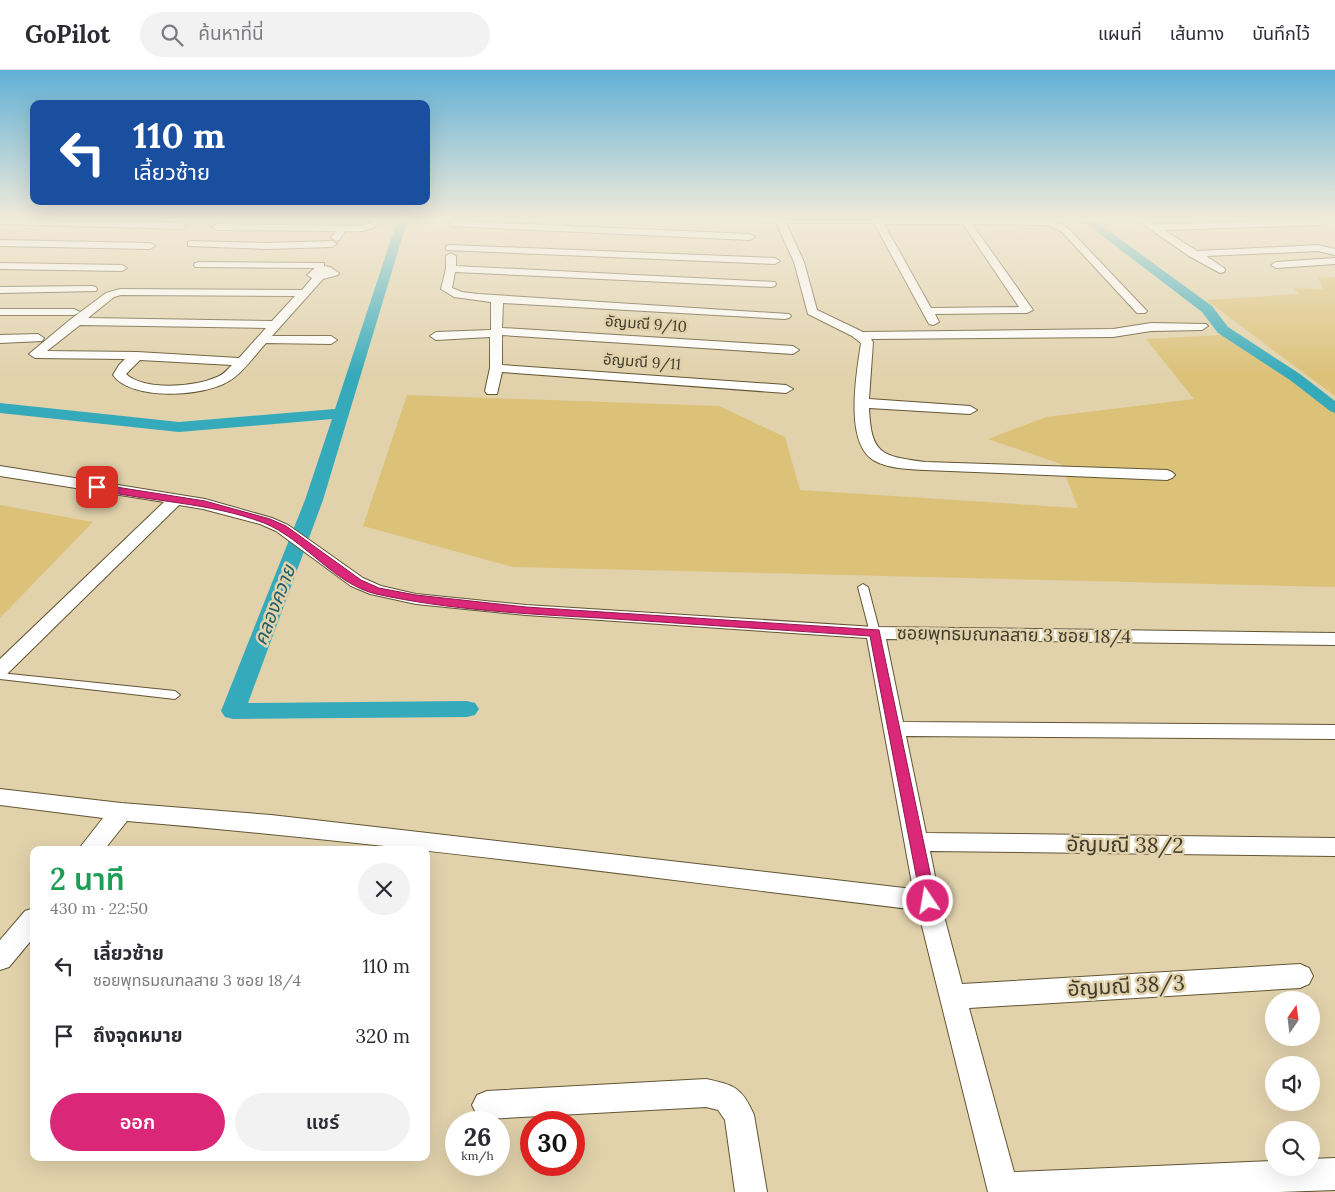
<!DOCTYPE html>
<html lang="th">
<meta charset="utf-8">
<style>
:root{--surface:#fff;--page:#f2f2f3;--text:#2b2b33;--muted:#7c7c81;--line:#e1e1e2;--accent:#db2777}
body{margin:0;font-family:Lora,"Noto Sans Thai",serif;background:var(--page);color:var(--text);height:100vh;display:flex;flex-direction:column;font-size:19px;white-space:nowrap}
*{box-sizing:border-box;margin:0}
p{font-size:16px;color:var(--muted)}
.icon{flex:none;width:28px;height:28px;fill:none;stroke:currentColor;stroke-width:2;stroke-linecap:round;stroke-linejoin:round}
.map{position:relative;flex:1;overflow:hidden}
.sheet{position:absolute;left:30px;top:776px;width:400px;height:315px;display:flex;flex-direction:column;background:var(--surface);border-radius:10px;box-shadow:0 5px 20px #0002}
.sheet>*{flex:none}
.top-card{position:absolute;left:30px;top:30px;width:400px;height:105px;border-radius:10px;box-shadow:0 5px 20px #0002;background:#1a4fa0;color:#fff;overflow:hidden}
.needle{width:32px;rotate:14deg}
.tools{position:absolute;left:1265px;top:921px;display:grid;gap:10px}
.tools a{display:grid;place-items:center;width:55px;height:55px;border-radius:50%;background:var(--surface);box-shadow:0 5px 20px #0002;font-size:25px}
.speed{position:absolute;left:445px;top:1041px;display:flex;gap:10px;font-size:25px;font-weight:700;text-align:center}
.speed>*{display:grid;place-content:center;width:65px;height:65px;border-radius:50%;background:var(--surface);box-shadow:0 5px 20px #0002;line-height:1}
.speed small{font-size:12px;font-weight:400}
.speed .limit{border:8px solid #d22;background:#fff;color:#111}
.pin{position:absolute;display:grid;place-items:center;width:42px;height:42px;color:#fff;margin:-21px;border-radius:10px;box-shadow:0 2px 8px #0006}
.me{position:absolute;width:55px;margin:-28px;rotate:348deg;stroke-linejoin:round;filter:drop-shadow(0 0 4px #0008)}
.turn{display:flex;align-items:center;gap:18px;height:105px;padding:0 20px;font-size:22px}
.turn .icon{width:65px;height:65px;stroke-width:2.5}
.turn b{display:block;font-size:35px;line-height:42px}
.round{display:grid;place-items:center;flex:none;width:52px;height:52px;border-radius:26px;background:var(--page)}
.headline{display:flex;align-items:center;justify-content:space-between;height:85px;padding:0 20px}
h1{font-size:30px;font-weight:600;line-height:38px;color:#1e9e55}
.cta{display:flex;gap:10px;margin-top:auto;padding:10px 20px}
.cta a{flex:1;height:58px;border-radius:30px;background:var(--accent);color:#fff;font-size:20px;font-weight:600;line-height:58px;text-align:center}
.cta a+a{background:var(--page);color:var(--text)}
ul{padding:0;list-style:none}
li{display:flex;align-items:center;gap:15px;height:70px;padding:0 20px}
li div{flex:1}
li b{display:block;font-size:19px}
li em{font-style:normal}
header{display:flex;align-items:center;gap:30px;box-sizing:border-box;height:70px;padding:0 25px;background:var(--surface);border-bottom:1px solid var(--line)}
header strong{font-size:24px}
nav{display:flex;gap:28px;margin-inline-start:auto;font-size:18px}
.search{width:350px;height:45px;background:var(--page);display:flex;align-items:center;gap:12px;box-sizing:border-box;padding:0 18px;border-radius:28px;color:var(--muted);font-size:19px}
.map>svg:first-child{display:block}
.green{fill:#dcc179}
.lines{fill:none;stroke-linecap:round;stroke-linejoin:round}
.canal{fill:#35aabb;fill-rule:evenodd}
.lane-casing{stroke:#625533;stroke-width:2}
.street-casing{stroke:#625533;stroke-width:2}
.lane{fill:#fff;fill-rule:evenodd}
.street{fill:#fff;fill-rule:evenodd}
.route{fill:#db2777;stroke:#8e194d}
.labels{text-anchor:middle;stroke-width:5;stroke-linejoin:round;paint-order:stroke}
.far-street-label{font-size:15px;fill:#413b2c;stroke:#e1d2ac}
.street-label{font-size:18px;fill:#413b2c;stroke:#e1d2ac}
.water-label{font-size:19px;font-style:italic;fill:#205e68;stroke:#e1d2ac}
.near-street-label{font-size:21px;fill:#413b2c;stroke:#e1d2ac}
</style>
<header>
<strong>GoPilot</strong>
<div class="search"><svg class="icon" aria-label="search" viewBox="0 0 24 24"><circle cx="10" cy="10" r="6"/><path d="M15 15l6 6"/></svg>ค้นหาที่นี่</div>
<nav><a>แผนที่</a><a>เส้นทาง</a><a>บันทึกไว้</a></nav>
</header>
<div class="map">
<svg width="1335" height="1122" viewBox="0 0 1335 1122">
<rect width="100%" height="100%" fill="#e1d2ac"/>
<path class="green" d="M1335 207V326L1206 230 1299 224 1293 218 1323 219 1318 208Z
M1238 264 1335 341V517L513 497 363 456 407 325 719 336 785 367 800 420 1078 438 1061 394 988 369 1046 347 1194 329 1146 269Z
M0 435 93 452 0 548Z"/>
<g class="lines">
<path class="canal" d="M398 148H408L323 430 248 633 467 631 475 633 479 639 475 645 467 647 233 649 225 647 221 641 305 430 332 349 179 362 0 343V333L179 352 335 339Z
M1079 148H1091L1212 236 1228 257 1300 304 1335 331V343L1330 341 1290 310 1218 263 1202 242Z"/>
<g class="lane-casing">
<path id="lane" d="M863 514 868 517 880 563 879 565H871L870 563 858 517Z
M0 603 175 621 180 625 175 629 0 609Z"/>
</g>
<g class="street-casing">
<path id="street" d="M374 148H384C374 162 361 162 345 161L339 170 336 171 331 168 336 161 217 160 212 157 217 154 358 156 369 154Z
M774 148 1049 149 1068 158 1145 239 1147 241 1145 243H1137L1062 162 1047 155 972 154 1033 240 1027 243 935 244 939 252 933 255 929 254 874 153H786L804 192 817 240 863 262 1113 259 1151 253 1206 254 1208 256 1202 260 1151 261 1113 267 871 269 873 272 869 329 970 336 977 340 970 344 869 338C871 385 882 386 925 392L1167 400 1172 402 1175 405 1172 408 1167 410 925 400C909 399 890 399 875 391 843 374 857 301 861 273L852 266 808 244 794 192ZM884 154H963L1019 237 931 238Z
M1134 148H1146L1155 154 1319 150 1322 151V155L1164 160 1197 181 1318 175 1335 179V185L1318 181 1206 186 1224 198 1225 200 1224 202 1220 203 1189 186Z
M5 149 182 153 187 156 182 159 2 154 0 152Z
M454 151 750 164 755 167 750 170 451 156 449 154Z
M0 170 150 173 155 176 150 179 0 176Z
M191 171 267 173 332 171 337 174 332 177 267 179 188 176V172Z
M450 175 775 188 780 191 775 194 446 180V176Z
M451 183 456 186V196L775 212 776 214 775 216 771 217 455 202 452 218 462 222 478 224 789 244 791 246 789 248 785 249 503 233 502 258 793 276 799 280 793 284 502 265V295L786 315 793 319 786 323 502 302 497 324H487L485 321 490 298V267L436 270 430 266 436 262 491 260V232L454 227 441 219 446 199V186Z
M1335 188V194L1276 198 1271 195 1276 192Z
M199 192 324 193V196L330 197 339 203 338 205 323 209 272 266H331L337 270 331 274 266 273C255 285 243 303 229 311 204 327 131 331 113 305L119 295 125 289 35 288 29 284 71 249 106 223 120 219 302 220 312 208 307 205 315 198 195 197 194 195 195 193ZM121 225 295 226 272 251 88 248 114 227ZM80 255 266 258 239 288 137 282 47 281ZM140 290 232 295C227 300 223 305 217 307 195 317 144 321 126 304Z
M0 193 122 195 127 198 122 201 0 199Z
M92 216 96 217 97 219 96 221 0 223V217Z
M0 239H74L80 242 74 245H0Z
M38 264 44 268 42 271 0 273V265Z
M0 396 205 429 272 448 288 455 363 508 381 516 416 524 526 535 875 557 1335 563V575L886 569 903 652 1335 655V669L906 666 926 763 1335 768V786L930 781 940 831 962 914 1300 894 1309 898 1313 906 1309 914 1300 918 969 938 1014 1102 1274 1091V1098H1311V1089L1335 1088V1120L1279 1122H988L918 840C653 808 392 773 127 751L104 780H78L103 748 0 735V719L121 733 271 745 913 819 867 568 526 545 416 534 370 524 351 516 276 461 260 454 203 439 179 435 7 604 0 606V589L164 432 0 406Z
M34 838V867L9 897 0 900V870L25 841Z
M706 1009C734 1015 742 1017 754 1045L767 1122H735L725 1050 718 1040 706 1037 487 1049 477 1045 472 1035 477 1025 487 1021Z"/>
</g>
<use href="#lane" class="lane"/>
<use href="#street" class="street"/>
</g>
<linearGradient id="sky" x2="0" y2="1"><stop stop-color="#60b0d6"/><stop offset="0.49" stop-color="#f2ebda"/><stop offset="1" stop-color="#f2ebda" stop-opacity="0"/></linearGradient>
<rect width="1335" height="305" fill="url(#sky)"/>
<path class="route" d="M97 414 205 431 270 449 286 456 361 510 379 518 416 525 526 537 879 560 936 831 934 836 928 837 923 836 921 831 870 566C780 560 690 554 600 548 526 544 449 540 376 524 334 514 304 469 264 453 209 432 150 432 94 419V415Z"/>
<g class="labels">
<g class="far-street-label">
<text transform="translate(646 254) rotate(4)" y="5">อัญมณี 9/10</text>
<text transform="translate(642 292) rotate(4)" y="5">อัญมณี 9/11</text>
</g>
<g class="street-label">
<text transform="translate(1014 565) rotate(1)" y="6">ซอยพุทธมณฑลสาย 3 ซอย 18/4</text>
</g>
<g class="water-label">
<text transform="translate(274 535) rotate(-69)" y="7">คลองควาย</text>
</g>
<g class="near-street-label">
<text transform="translate(1125 775) rotate(1)" y="7">อัญมณี 38/2</text>
<text transform="translate(1126 916) rotate(-3)" y="7">อัญมณี 38/3</text>
</g>
</g>
</svg>
<div class="tools">
<a><svg class="needle" viewBox="-14 -14 28 28"><path d="M0-13l5 13h-10z" fill="#e53935"/><path d="M0 13l5-13h-10z" fill="#7c7c81"/></svg></a>
<a><svg class="icon" aria-label="sound" viewBox="0 0 24 24"><path d="M4 9h4l5-4v14l-5-4H4zM17 9q2 3 0 6"/></svg></a>
<a><svg class="icon" aria-label="search" viewBox="0 0 24 24"><circle cx="10" cy="10" r="6"/><path d="M15 15l6 6"/></svg></a>
</div>
<div class="speed"><div>26<small>km/h</small></div><div class="limit">30</div></div>
<div class="pin" style="left:97px;top:417px;background:#d93025"><svg class="icon" aria-label="arrive" viewBox="0 0 24 24"><path d="M6 21V4h12l-3 4 3 4H6"/></svg></div>
<svg class="me" style="left:928px;top:831px" viewBox="-20 -20 40 40"><circle r="17" fill="#db2777" stroke="#fff" stroke-width="3"/><path d="M0-11L8 9 0 5-8 9z" fill="#fff"/></svg>
<div class="top-card">
<div class="turn"><svg class="icon" aria-label="left" viewBox="0 0 24 24"><path d="M17 20v-9H6M10 6l-5 5 5 5"/></svg><div><b>110 m</b>เลี้ยวซ้าย</div></div>
</div>
<section class="sheet">
<div class="headline"><div><h1>2 นาที</h1><p>430 m · 22:50</p></div><a class="round"><svg class="icon" aria-label="close" viewBox="0 0 24 24"><path d="M6 6l12 12M18 6L6 18"/></svg></a></div>
<ul>
<li><svg class="icon" aria-label="left" viewBox="0 0 24 24"><path d="M17 20v-9H6M10 6l-5 5 5 5"/></svg><div><b>เลี้ยวซ้าย</b><p>ซอยพุทธมณฑลสาย 3 ซอย 18/4</p></div><em>110 m</em></li>
<li><svg class="icon" aria-label="arrive" viewBox="0 0 24 24"><path d="M6 21V4h12l-3 4 3 4H6"/></svg><div><b>ถึงจุดหมาย</b></div><em>320 m</em></li>
</ul>
<div class="cta"><a>ออก</a><a>แชร์</a></div>
</section>
</div>
